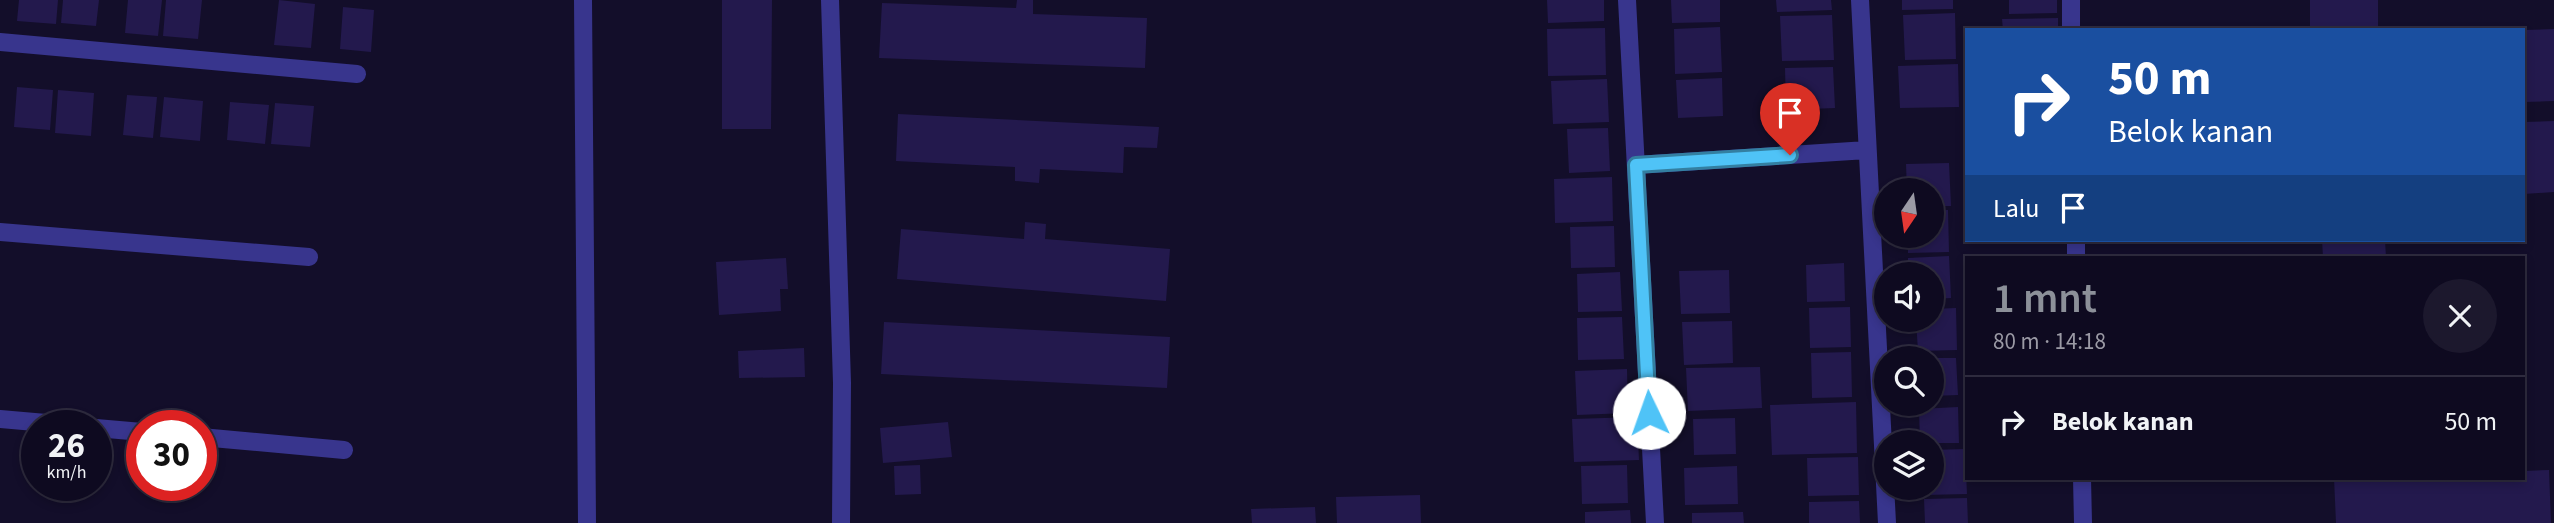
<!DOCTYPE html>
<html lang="id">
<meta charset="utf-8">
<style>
:root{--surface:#0e0a20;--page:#1c182d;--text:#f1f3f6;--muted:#9b9aa5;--line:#2e2b3e;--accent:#8c9099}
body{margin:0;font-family:"Source Sans 3",sans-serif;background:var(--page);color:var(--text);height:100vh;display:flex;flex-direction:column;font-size:26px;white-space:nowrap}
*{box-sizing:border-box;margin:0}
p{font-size:23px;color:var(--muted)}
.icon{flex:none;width:38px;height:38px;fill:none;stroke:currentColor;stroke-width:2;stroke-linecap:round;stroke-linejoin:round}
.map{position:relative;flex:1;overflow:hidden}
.sheet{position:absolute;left:1965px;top:256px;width:560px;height:224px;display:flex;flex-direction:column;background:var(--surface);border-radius:0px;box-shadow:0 4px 10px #0003,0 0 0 2px var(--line)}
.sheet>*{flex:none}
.hud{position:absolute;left:1965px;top:28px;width:560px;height:214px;border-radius:0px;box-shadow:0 4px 10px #0003,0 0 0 2px var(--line);background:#1a4fa0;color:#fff;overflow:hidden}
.needle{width:46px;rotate:193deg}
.controls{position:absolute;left:1874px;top:178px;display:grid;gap:14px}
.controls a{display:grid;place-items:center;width:70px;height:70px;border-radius:50%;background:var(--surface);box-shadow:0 4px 10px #0003,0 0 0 2px var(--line);font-size:35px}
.speed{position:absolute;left:21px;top:410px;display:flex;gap:14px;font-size:35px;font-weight:700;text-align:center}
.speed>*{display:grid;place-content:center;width:91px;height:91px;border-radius:50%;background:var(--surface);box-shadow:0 4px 10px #0003,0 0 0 2px var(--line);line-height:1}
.speed small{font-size:18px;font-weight:400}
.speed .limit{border:10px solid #d22;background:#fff;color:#111}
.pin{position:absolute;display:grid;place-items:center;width:60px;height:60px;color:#fff;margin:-72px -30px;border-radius:50% 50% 50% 0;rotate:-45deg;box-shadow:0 0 7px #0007}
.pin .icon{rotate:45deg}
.me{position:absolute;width:77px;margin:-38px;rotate:357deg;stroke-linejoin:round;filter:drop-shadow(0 0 5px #0008)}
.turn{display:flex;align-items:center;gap:24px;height:147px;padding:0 28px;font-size:32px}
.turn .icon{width:91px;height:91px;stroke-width:2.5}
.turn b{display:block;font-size:49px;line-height:60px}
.then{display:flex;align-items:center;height:66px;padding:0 28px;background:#0003;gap:14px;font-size:26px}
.round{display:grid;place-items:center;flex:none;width:74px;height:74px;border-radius:37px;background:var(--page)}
.overview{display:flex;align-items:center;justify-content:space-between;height:119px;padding:0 28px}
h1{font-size:42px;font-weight:600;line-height:52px;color:var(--accent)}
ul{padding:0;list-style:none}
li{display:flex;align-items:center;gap:21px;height:91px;padding:0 28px;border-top:2px solid var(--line)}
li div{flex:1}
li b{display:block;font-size:26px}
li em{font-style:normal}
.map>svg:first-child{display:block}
.building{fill:#23194d}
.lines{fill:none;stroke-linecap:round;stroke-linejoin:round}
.lane{stroke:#38358d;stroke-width:18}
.street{stroke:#38358d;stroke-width:18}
.route-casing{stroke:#337fa1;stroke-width:18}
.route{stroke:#4fc3f7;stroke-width:12}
</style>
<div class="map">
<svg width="2554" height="523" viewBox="0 0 2554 523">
<rect width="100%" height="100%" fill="#130e2a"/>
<path class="building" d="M19 0H58L56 24 17 21Z
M63 0H99L96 26 61 23Z
M128 0H162L158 36 125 33Z
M166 0H202L198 39 163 36Z
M279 0 315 4 311 48 274 45Z
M722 0H772L771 129H722Z
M1017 0H1033V14L1147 18 1145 68 879 58 882 3 1016 8Z
M1547 0H1604V21L1548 23Z
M1671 0H1720V22L1672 23Z
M1776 0H1831L1832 10 1777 12Z
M1902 0H1953V9L1902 10Z
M2009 0H2057V13L2009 14Z
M2310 0H2378V30H2310Z
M343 7 374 10 371 52 340 49Z
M1955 13 1956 59 1905 60 1903 15Z
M1832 15 1834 60 1782 61 1780 16Z
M2058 18V30H2003L2002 19Z
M1720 27 1722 72 1675 74 1674 29Z
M1605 28 1606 75 1548 76 1547 29Z
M2554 29V101L2524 102V30Z
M1958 64 1959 107 1900 108 1898 66Z
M1833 67 1835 108 1786 110 1785 68Z
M1722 78 1723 116 1678 118 1676 80Z
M1607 79 1609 122 1553 124 1551 81Z
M17 87 53 90 50 130 14 127Z
M58 90 94 93 91 136 55 133Z
M127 95 157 97 153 138 123 135Z
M164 97 203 101 200 141 160 137Z
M230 102 269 105 265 144 227 140Z
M275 103 314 106 310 147 271 144Z
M898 114 1159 127 1157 148 1124 147 1123 173 1040 169 1039 183 1015 181V167L896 161Z
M2554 121V192L2524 194V122Z
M1608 128 1610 171 1569 173 1567 129Z
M1949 163 1951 206H1932V191H1907L1906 164Z
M1612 177 1613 221 1555 223 1554 179Z
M1932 210H1948L1949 252 1908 253V236H1932Z
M1025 222 1046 224 1045 239 1170 249 1166 301 897 279 901 229 1024 239Z
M1614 226 1615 267 1571 268 1570 227Z
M2322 240H2385L2386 257H2323Z
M1949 256 1951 298 1932 299V275H1908V258Z
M786 258 788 289H780L781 311 719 315 716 262Z
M1844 263 1845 301 1807 302 1806 265Z
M1729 270 1730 313 1681 314 1679 271Z
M1620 272 1622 311 1578 312 1577 274Z
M1850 307 1851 347 1810 348 1809 308Z
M1956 308 1957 350 1918 351 1916 320H1932V309Z
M1622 317 1624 359 1578 360 1577 318Z
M1732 321 1733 363 1684 365 1682 322Z
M884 322 1170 337 1167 388 881 374Z
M804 348 805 377 739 378 738 351Z
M1851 352 1852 397 1812 398 1811 353Z
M1932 358H1956L1958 395 1932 396Z
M1760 367 1762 408 1688 411 1686 368Z
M1627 369 1628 413 1577 415 1575 371Z
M1856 402 1857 453 1772 455 1770 405Z
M1958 407 1959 443H1920L1919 409Z
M1637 417 1639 460 1574 462 1572 419Z
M1735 418 1736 454 1694 455 1693 419Z
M948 422 952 457 883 463 880 428Z
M1965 449 1967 494 1925 495V488H1932V450Z
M1858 457 1859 495 1808 496 1807 458Z
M920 465 921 494 895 495 894 466Z
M1627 465 1628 503 1582 504 1581 466Z
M1737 466 1738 504 1685 505 1684 468Z
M2549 470 2551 523H2336L2334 478H2524V471Z
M1420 495 1421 523H1337L1336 497Z
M1967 498 1968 523H1925L1924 499Z
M1859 501 1860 523H1809V502Z
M1315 507 1316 523H1252L1251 509Z
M1630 510 1631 523H1585V512Z
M1743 512 1744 523H1692V513Z"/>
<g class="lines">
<path class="lane" d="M830 0 842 383 841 523"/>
<path class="street" d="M583 0 587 523
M1627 0 1655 523
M1860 0 1887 523
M2071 0V30
M0 42 357 74
M1636 165 1867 150
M0 232 309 257
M2076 240V257
M0 419 69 425
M96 428 142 432
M201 437 344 450
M2082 478 2083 523"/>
</g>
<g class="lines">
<g class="route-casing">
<path id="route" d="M1649 413 1636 165 1790 155"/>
</g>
<use href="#route" class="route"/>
</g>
</svg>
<div class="controls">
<a><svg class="needle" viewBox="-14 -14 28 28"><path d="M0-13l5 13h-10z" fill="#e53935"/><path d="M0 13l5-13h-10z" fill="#9b9aa5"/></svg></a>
<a><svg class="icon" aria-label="sound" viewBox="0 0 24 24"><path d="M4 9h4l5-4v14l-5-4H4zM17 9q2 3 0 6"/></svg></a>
<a><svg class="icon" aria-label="search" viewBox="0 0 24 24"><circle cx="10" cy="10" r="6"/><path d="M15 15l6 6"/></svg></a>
<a><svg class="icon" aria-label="layers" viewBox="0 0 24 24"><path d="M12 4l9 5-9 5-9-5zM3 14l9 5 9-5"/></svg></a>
</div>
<div class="speed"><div>26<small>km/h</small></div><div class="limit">30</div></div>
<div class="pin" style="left:1790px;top:155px;background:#d93025"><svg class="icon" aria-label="arrive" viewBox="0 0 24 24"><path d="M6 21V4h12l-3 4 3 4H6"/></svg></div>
<svg class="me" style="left:1649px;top:413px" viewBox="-20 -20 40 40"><circle r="19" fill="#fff"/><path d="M0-13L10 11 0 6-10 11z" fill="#4fc3f7"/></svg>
<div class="hud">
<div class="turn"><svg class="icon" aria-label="right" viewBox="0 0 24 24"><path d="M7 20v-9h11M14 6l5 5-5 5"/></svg><div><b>50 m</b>Belok kanan</div></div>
<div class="then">Lalu<svg class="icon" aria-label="arrive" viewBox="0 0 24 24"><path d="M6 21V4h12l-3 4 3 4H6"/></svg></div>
</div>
<section class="sheet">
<div class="overview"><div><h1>1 mnt</h1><p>80 m · 14:18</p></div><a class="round"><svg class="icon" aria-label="close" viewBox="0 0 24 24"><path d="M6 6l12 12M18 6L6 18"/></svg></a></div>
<ul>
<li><svg class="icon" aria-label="right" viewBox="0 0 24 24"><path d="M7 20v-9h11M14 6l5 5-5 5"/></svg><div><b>Belok kanan</b></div><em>50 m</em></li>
</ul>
</section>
</div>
